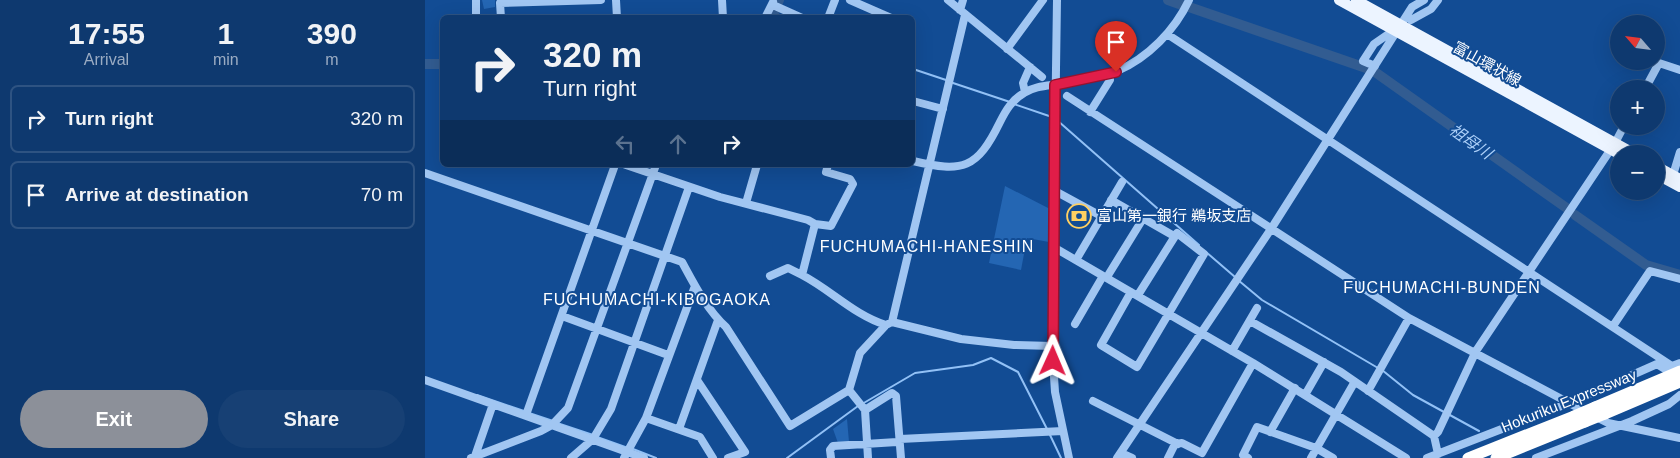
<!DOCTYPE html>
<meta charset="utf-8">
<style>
:root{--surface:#0e396f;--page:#174074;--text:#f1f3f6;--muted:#9bacc3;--line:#2e5382;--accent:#8c9099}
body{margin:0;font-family:Helvetica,"Noto Sans JP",sans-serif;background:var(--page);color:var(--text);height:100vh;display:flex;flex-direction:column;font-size:19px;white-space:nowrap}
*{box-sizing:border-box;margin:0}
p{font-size:16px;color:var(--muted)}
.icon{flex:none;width:28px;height:28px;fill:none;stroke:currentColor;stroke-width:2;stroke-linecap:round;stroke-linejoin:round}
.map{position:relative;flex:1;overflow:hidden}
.sheet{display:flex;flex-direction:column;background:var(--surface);width:425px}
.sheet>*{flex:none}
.hud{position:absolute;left:15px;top:15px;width:475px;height:152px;border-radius:8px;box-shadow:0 5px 20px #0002,0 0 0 1px var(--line);background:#0e396f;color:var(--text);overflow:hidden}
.needle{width:32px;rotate:298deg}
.buttons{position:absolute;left:1185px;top:15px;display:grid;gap:10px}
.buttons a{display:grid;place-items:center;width:55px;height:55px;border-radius:50%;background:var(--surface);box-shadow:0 5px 20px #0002,0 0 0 1px var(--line);font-size:25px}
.pin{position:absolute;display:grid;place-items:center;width:42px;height:42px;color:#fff;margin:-51px -21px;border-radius:50% 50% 50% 0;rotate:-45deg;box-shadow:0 0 5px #0007}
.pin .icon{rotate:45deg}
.me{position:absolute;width:55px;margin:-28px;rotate:1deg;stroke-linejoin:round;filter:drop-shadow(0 0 4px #0008)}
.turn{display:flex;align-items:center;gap:18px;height:105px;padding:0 20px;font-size:22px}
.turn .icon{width:65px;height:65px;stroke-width:2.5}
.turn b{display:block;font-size:35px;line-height:42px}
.lanes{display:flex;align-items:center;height:48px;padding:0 20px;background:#0003;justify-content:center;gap:25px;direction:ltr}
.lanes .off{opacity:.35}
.eta{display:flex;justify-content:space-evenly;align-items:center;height:85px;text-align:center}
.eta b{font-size:30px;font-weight:800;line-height:35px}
.action{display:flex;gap:10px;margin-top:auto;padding:10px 20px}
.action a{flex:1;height:58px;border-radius:30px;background:var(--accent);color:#fff;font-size:20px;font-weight:800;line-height:58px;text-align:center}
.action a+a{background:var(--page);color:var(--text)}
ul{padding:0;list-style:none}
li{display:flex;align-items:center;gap:15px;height:68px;margin:0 10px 8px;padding:0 10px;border:2px solid var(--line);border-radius:8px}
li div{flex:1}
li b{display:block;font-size:19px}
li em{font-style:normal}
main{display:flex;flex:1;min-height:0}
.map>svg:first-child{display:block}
.green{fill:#2466b3}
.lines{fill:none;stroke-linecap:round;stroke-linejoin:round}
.stream{stroke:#92c1f6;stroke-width:2}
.river{stroke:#325c91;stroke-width:10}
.minor{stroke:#a1c6f2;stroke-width:8}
.major{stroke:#ecf4ff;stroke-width:10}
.highway{stroke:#fff;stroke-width:11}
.highway-bridge{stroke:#fff;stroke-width:11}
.route-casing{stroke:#92132f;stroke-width:12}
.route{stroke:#e11d48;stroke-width:9}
.labels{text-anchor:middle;stroke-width:4;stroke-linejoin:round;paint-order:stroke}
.street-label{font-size:15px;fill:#fff;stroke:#124c94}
.poi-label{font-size:15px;fill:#fff;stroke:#124c94;text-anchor:start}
.water-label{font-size:16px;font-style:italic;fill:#add0f9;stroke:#124c94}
.neighbourhood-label{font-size:16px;letter-spacing:1px;fill:#fff;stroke:#124c94}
</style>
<main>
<section class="sheet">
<div class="eta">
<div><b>17:55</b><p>Arrival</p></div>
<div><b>1</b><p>min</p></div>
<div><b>390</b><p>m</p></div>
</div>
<ul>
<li><svg class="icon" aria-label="right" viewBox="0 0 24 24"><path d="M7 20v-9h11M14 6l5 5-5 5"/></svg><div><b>Turn right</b></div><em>320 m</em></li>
<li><svg class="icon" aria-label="arrive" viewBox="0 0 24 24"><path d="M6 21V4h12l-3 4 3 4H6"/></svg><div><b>Arrive at destination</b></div><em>70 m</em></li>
</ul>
<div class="action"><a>Exit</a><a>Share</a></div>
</section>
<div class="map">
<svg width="1255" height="458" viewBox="0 0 1255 458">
<rect width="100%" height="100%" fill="#124c94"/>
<path class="green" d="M57 0H70V7L59 9Z
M580 186 625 209 624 242 602 238 596 270 564 263Z
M422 419 424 442 413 443 408 429Z"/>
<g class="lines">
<path class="stream" d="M488 69 521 80
M525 82 585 102
M589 104 627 117
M633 121 774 245
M781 252 810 277
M813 280 837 300 953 368
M957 370 988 395 1019 412
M52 395 99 411
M437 404 490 373 548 365 566 358 593 372 622 429
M104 413 128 421
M1023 414 1054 431
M132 423 168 435
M625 435 636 458
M172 437 203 448
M208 449 231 458
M362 458 433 406"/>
<path class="river" d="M743 0 757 5
M764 7 944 69
M347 18 354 0
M0 64H18
M950 72 1143 209
M1150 215 1221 265 1255 275"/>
<path class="minor" d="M191 0 192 18
M297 0 298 18
M425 0 466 18
M523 0 617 77
M632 0 627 346 630 392 644 458
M348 5 377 18
M535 10 538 0
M51 18V0
M76 18 75 3 176 0
M340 18 348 2
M403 18 410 0
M986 20 1006 9 1013 0
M742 34 1247 366 1255 363
M582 49 618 0
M950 66 938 61 949 44 962 35
M1220 89 1234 63 1255 70
M600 92 598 83 605 67
M642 96 984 318 1161 412
M488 101 518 109
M665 112 685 80 684 74
M1190 143 1199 126
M488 161C538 173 552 169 575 122 581 110 587 100 599 93 611 85 626 86 640 83 656 79 677 78 692 71 723 58 750 30 764 0
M201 165 295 197 383 220 390 224 406 226 428 184 425 179 401 172 403 165
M0 173 257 262C269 284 282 310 301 327L365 426 424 390 435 353 461 325
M1248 175 1255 152
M630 191 676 216
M686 200 749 236
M321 203 332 165
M390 224 377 275C406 290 429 315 461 325L467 322 536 339 589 345 627 346
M630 248 828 363 981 458
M651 260 697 182
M345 276 363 268 377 275
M682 277 719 217
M706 292 676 345 712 367 779 254 752 233 713 295
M137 316 243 355
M825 321 916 372 1009 436
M467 322 540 15
M650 324 678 276
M1188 326 1225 271 1255 279
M807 351 832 308
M0 380 219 458
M272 380 320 452 303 458
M424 390 440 410 443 458
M943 391 984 318
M880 395 899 362
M668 401 753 444
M440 410 467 393 471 396 476 458
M101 415 190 165
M1171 417 1183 423 1255 438
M221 418 275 437 288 458
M254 429 293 320
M845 432 870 388
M696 453 707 458
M1013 454 1009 436 1013 432 1051 351 1186 149
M50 456 68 404
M46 458 116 431 127 425 143 408 231 165
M146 458 168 439 186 409 264 187
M199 458 221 418 270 286
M406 458 405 450 408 446 472 442 475 439 638 431
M692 458 846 229 987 7 999 0
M743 458 750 444 757 443 777 453 828 363
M823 458 818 455 832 427 891 448 908 458
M886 458 929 383
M1002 458 1144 403 1232 364 1240 369 1247 366
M1111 458 1207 421 1244 404 1255 395"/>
<path class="major" d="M914 0 1194 154
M931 0 1210 154
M1231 166 1255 179
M1231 174 1255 187"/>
<path class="highway" d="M1170 407 1255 371
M1180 414 1255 382
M1043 458 1149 416
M1071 458 1160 422"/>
<path class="highway-bridge" d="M1149 416 1170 407
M1160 422 1180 414"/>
</g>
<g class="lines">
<g class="route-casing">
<path id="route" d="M628 361 630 85 691 72"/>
</g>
<use href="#route" class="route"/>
</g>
<defs>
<g id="bank-ring" transform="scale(1.25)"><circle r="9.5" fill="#124c94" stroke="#ffd062" stroke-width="1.5"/><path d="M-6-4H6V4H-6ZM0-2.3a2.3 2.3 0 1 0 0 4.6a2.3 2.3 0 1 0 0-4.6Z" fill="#ffd062"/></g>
</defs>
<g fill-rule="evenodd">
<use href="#bank-ring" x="654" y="216"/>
</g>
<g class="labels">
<g class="street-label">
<text transform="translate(1062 64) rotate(29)" y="5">富山環状線</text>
<text transform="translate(1144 401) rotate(-22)" y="5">Hokuriku Expressway</text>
</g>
<g class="poi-label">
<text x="672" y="221">富山第一銀行 鵜坂支店</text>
</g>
<g class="water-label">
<text transform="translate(1046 141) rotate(35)" y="6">祖母川</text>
</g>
<g class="neighbourhood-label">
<text x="502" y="252">FUCHUMACHI-HANESHIN</text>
<text x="1017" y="293">FUCHUMACHI-BUNDEN</text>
<text x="232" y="305">FUCHUMACHI-KIBOGAOKA</text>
</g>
</g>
</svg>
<div class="buttons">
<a><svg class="needle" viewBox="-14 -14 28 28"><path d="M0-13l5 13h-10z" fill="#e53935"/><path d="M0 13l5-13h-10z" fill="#9bacc3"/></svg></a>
<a>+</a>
<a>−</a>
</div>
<div class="pin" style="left:691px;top:72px;background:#d93025"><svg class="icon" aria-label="arrive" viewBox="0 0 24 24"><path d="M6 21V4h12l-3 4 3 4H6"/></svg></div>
<svg class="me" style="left:628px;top:361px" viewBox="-20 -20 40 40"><path d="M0-17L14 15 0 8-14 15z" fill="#e11d48" stroke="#fff" stroke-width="4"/></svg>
<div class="hud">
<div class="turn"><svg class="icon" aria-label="right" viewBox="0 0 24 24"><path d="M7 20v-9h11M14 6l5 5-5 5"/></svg><div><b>320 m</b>Turn right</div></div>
<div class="lanes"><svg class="icon off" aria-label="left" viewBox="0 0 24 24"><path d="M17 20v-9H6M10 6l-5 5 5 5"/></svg><svg class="icon off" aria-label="ahead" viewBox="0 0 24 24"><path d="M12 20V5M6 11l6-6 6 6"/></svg><svg class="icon" aria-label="right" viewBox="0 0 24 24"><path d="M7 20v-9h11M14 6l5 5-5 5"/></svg></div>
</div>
</div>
</main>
